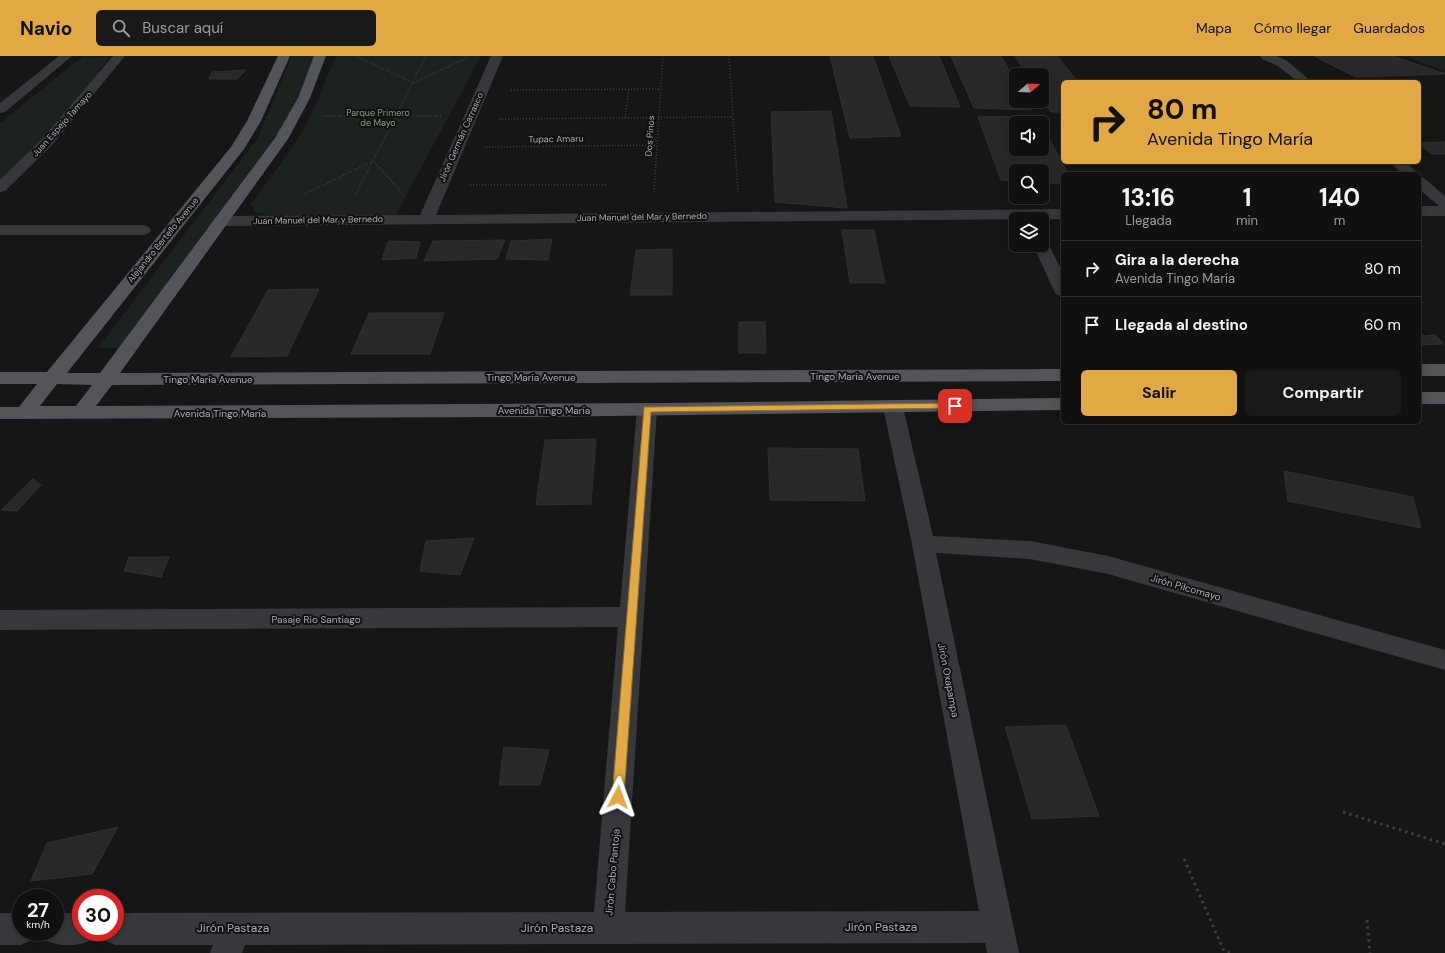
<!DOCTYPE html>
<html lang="es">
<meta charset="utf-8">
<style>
:root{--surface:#101011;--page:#19191a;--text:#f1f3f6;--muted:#9c9d9f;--line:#303031;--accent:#e1a844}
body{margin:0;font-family:"DM Sans",sans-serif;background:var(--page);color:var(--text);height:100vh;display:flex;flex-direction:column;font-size:15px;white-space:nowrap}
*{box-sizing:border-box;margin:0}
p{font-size:13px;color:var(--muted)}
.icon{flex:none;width:22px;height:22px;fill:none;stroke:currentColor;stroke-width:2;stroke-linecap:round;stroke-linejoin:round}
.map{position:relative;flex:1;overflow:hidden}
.side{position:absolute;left:1061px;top:116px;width:360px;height:252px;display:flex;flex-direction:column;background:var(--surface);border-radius:6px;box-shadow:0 2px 10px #0003,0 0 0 1px var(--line)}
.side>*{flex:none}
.top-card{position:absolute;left:1061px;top:24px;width:360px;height:84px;border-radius:6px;box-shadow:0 2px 10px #0003,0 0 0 1px var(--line);background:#e1a844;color:#111;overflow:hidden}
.needle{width:26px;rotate:71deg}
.controls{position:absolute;left:1009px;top:12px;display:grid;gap:8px}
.controls a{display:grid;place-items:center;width:40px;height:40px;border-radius:6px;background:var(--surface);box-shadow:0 2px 10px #0003,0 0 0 1px var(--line);font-size:20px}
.speed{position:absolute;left:12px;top:833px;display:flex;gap:8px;font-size:20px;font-weight:700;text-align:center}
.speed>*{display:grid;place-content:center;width:52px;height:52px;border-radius:50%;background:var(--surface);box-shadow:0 2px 10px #0003,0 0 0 1px var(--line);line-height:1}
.speed small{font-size:10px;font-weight:400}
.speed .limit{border:6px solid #d22;background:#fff;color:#111}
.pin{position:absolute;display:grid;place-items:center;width:34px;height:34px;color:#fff;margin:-17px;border-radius:8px;box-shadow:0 2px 6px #0006}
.me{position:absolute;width:44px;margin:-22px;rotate:4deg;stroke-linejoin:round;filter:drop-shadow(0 0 3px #0008)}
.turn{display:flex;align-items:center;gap:14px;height:84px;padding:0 20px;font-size:18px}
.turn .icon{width:52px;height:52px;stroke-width:2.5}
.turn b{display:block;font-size:28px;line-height:34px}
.eta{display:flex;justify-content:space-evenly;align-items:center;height:68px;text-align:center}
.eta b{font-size:24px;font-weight:700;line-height:28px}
.action{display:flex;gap:8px;margin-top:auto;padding:8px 20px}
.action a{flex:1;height:46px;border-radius:6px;background:var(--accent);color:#111;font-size:16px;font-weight:700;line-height:46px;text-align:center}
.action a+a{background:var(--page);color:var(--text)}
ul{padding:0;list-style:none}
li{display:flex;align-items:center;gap:12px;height:56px;padding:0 20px;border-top:1px solid var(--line)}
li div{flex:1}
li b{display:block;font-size:15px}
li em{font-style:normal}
header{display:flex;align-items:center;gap:24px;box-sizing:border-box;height:56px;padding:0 20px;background:var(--accent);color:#111}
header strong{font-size:19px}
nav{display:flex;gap:22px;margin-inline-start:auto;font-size:14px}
.search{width:280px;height:36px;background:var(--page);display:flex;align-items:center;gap:10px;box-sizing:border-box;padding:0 14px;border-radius:6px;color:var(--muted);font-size:15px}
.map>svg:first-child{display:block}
.green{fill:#1c221d}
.building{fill:#29292b;stroke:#303033}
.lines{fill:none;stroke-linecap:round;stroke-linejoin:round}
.path-far1{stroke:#3d3f43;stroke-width:1.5;stroke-dasharray:1 2;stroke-linecap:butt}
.path{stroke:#3d3f43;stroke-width:3;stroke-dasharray:2.5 4;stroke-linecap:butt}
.minor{fill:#37383c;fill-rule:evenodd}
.major{fill:#53555b;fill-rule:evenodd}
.route{fill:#e1a844;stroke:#926d2c}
.labels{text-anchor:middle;stroke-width:4;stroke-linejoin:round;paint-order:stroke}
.far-park-label{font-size:9px;fill:#829f83;stroke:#111112}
.far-street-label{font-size:9px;fill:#a9adb6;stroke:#111112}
.street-label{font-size:10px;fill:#a9adb6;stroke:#111112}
.near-street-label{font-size:12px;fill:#a9adb6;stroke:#111112}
</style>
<header>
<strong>Navio</strong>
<div class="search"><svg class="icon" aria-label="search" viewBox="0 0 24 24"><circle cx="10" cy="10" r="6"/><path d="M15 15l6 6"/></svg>Buscar aquí</div>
<nav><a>Mapa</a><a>Cómo llegar</a><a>Guardados</a></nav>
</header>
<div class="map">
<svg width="1445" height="897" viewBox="0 0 1445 897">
<rect width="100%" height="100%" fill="#161617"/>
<path class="green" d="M83 0 110 1 58 68 0 128V67Z
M292 0H315L306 27 286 67 121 292H98L257 83Z
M338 0H481L396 159H270L255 156 251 148C275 115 302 82 318 44 322 36 332 4 338 0Z
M1404 0H1445V15Z"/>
<path class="building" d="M830 0H873L901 80 850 82Z
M889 0H939L960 51 910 50Z
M951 0H1001L1016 26V45H1027L1032 54 974 52Z
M1015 0H1057L1078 26H1063V56H1051L1042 43V19H1027Z
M1314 0H1393L1445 18 1356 21Z
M246 14 237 23H209L212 16Z
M831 55 847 152 775 146 771 56Z
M1037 60 1041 67H1016V93H1042V69L1068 118H1063V128L1042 126V115H1016V125L1001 124 978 61Z
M1445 86V98H1432L1419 88V87Z
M842 174H874L885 227H850Z
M552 183 548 204 506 203 511 185Z
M505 184 497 203 424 205 433 185Z
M388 185 420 186 416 202 382 204Z
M672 193V239H630L636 194Z
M319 233 287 300 231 301 268 234Z
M369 257H444L430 298H351Z
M739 266H765L766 297H739Z
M1419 275 1424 280 1435 279 1444 288 1419 289Z
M596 383 591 448 536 449 545 384Z
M768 392 858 393 865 445 770 444Z
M1284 415 1413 441 1421 472 1288 445Z
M33 423 41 429 17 455 1 454Z
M474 482 460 519 420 515 426 485Z
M129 501H169L161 521 124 515Z
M1066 669 1099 760 1032 763 1005 671Z
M504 691 549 694 540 729H499Z
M118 771 92 818 31 825 47 787Z"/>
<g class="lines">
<path class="path-far1" d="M356 0 414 27 468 1
M729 0 738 136
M511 34 661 33
M323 60H442
M625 62 629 33
M499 63 732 61
M486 91 656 89
M470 129H606
M654 136 663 0
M305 138 373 105 403 138
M356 138 426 0"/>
<path class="path" d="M1343 756 1445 788
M1184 803 1224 895 1231 897
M1367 864 1370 897"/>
<path class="minor" d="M59 0H72L5 56 0 57V47Z
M113 0H125L53 88 5 135 0 136V124L43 82Z
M491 0H503L436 159 1063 153V163L221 170 215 168 213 165 215 162 221 160 420 159Z
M1260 0H1276L1286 4 1312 26H1298L1278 10 1262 3Z
M1390 106H1406L1418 118H1402Z
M1419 121 1424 122 1445 140V160H1419V150H1439L1419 133Z
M0 169H143L149 171 151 174 149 177 143 179H0Z
M1042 184 1047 186 1049 189 1063 217V240L1057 239 1054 235 1033 189H1042Z
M893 345 900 347 903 351 933 480 1030 485 1108 500 1445 594V614L1108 518 1030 503 936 497 1019 897H987L985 887 245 889 242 897H210L213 889H115L104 884 100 876H115V857L594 856 618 571 0 574V554L620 551 637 353 640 349 647 347 654 349 657 353 625 856 979 855 912 488 883 351 886 347Z
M0 857H21V876H36L32 884 21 889H0Z
M55 857H81V876H96L92 884C76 891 60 891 44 884L40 876H55Z"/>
<path class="major" d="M278 0H290L261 65 244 93 67 317H100L275 82 298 42 314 0H326L310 42 288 83 120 317 1063 313V325L112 329 96 350 664 347 1063 342V354L532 361 0 363V351H19L37 328H0V316H47L231 91 247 65ZM57 328 92 329 76 350H40Z
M1419 308H1445V320H1419Z
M1419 336H1445V348H1419Z"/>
</g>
<path class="route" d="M955 347 958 348V352L651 356 624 741 623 745 618 747 614 745 612 741 644 351Z"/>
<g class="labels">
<g class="far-park-label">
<text x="378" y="60">Parque Primero<tspan x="378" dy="10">de Mayo</tspan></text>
</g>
<g class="far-street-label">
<text transform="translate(62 68) rotate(-48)" y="3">Juan Espejo Tamayo</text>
<text transform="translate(650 80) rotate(-86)" y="3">Dos Pinos</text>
<text transform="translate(461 81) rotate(-66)" y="3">Jirón Germán Carrasco</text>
<text transform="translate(556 83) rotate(-1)" y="3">Tupac Amaru</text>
<text transform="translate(642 161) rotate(-1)" y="3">Juan Manuel del Mar y Bernedo</text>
<text transform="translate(318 164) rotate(-1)" y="3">Juan Manuel del Mar y Bernedo</text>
<text transform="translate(163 184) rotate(-51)" y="3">Alejandro Bertello Avenue</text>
</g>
<g class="street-label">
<text x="855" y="324">Tingo María Avenue</text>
<text x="531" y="325">Tingo María Avenue</text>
<text x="208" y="327">Tingo María Avenue</text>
<text x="544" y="358">Avenida Tingo María</text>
<text x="220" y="361">Avenida Tingo María</text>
<text transform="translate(1186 531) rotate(16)" y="4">Jirón Pilcomayo</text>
<text x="316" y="567">Pasaje Rio Santiago</text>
<text transform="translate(949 624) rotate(79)" y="4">Jirón Oxapampa</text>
<text transform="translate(612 816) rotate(-85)" y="4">Jirón Cabo Pantoja</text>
</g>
<g class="near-street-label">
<text x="881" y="875">Jirón Pastaza</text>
<text x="233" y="876">Jirón Pastaza</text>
<text x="557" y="876">Jirón Pastaza</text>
</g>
</g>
</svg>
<div class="controls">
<a><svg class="needle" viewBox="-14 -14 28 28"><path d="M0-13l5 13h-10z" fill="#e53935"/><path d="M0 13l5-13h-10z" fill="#9c9d9f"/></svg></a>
<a><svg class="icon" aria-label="sound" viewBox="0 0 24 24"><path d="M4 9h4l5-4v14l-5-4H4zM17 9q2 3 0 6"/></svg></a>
<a><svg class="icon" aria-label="search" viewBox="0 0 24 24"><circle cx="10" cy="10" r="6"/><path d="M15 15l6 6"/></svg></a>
<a><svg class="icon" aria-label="layers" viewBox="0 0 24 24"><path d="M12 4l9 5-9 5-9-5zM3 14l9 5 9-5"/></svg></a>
</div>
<div class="speed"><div>27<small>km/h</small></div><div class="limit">30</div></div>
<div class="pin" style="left:955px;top:350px;background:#d93025"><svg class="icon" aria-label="arrive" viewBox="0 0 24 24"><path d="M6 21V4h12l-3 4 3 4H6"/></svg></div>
<svg class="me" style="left:618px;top:741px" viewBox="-20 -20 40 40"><path d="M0-17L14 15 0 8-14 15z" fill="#e1a844" stroke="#fff" stroke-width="4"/></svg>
<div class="top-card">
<div class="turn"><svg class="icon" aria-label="right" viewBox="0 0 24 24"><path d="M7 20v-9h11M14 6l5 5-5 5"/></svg><div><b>80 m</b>Avenida Tingo María</div></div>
</div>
<section class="side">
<div class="eta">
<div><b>13:16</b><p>Llegada</p></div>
<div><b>1</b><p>min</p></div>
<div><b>140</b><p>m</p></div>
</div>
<ul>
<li><svg class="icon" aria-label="right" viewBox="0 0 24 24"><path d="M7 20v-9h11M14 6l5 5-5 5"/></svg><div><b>Gira a la derecha</b><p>Avenida Tingo María</p></div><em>80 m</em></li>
<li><svg class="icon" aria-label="arrive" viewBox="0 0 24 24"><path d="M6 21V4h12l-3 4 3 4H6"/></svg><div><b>Llegada al destino</b></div><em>60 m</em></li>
</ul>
<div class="action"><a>Salir</a><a>Compartir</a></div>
</section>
</div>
